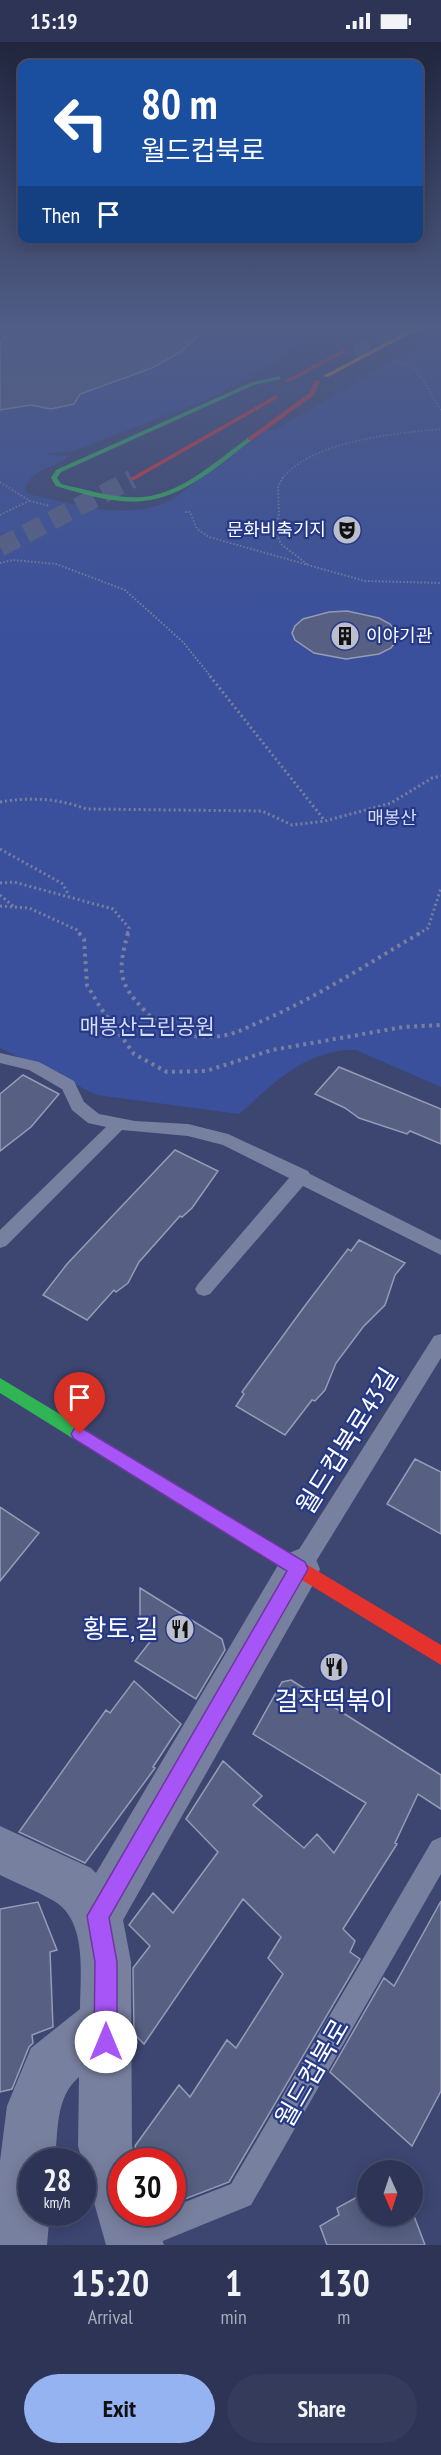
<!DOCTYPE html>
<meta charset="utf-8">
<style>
:root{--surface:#2d3455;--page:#353c5b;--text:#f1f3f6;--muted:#a7aab9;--line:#484f6c;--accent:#95b2f1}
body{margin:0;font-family:"PT Sans Narrow","Noto Sans KR",sans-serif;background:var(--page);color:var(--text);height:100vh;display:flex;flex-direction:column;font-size:22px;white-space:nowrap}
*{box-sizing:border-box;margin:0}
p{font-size:20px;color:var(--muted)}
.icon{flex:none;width:33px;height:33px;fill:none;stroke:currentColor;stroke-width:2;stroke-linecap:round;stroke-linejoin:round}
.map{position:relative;height:2203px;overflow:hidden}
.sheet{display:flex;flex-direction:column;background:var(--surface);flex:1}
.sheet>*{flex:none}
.banner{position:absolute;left:18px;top:18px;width:405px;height:183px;border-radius:12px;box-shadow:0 3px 15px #0003,0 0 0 2px var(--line);background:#1a4fa0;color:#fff;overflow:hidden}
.needle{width:39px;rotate:177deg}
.tools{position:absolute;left:357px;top:2118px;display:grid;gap:12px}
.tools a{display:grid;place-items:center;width:66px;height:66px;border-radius:50%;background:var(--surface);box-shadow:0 3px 15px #0003,0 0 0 2px var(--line);font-size:30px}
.speed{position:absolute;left:18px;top:2106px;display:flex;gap:12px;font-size:30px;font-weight:700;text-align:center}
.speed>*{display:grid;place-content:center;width:78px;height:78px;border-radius:50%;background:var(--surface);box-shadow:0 3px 15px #0003,0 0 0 2px var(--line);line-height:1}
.speed small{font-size:15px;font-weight:400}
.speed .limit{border:9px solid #d22;background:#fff;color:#111}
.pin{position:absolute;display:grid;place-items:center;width:51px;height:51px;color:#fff;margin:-62px -26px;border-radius:50% 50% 50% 0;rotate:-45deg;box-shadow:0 0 6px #0007}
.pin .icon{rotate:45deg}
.me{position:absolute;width:66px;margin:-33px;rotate:0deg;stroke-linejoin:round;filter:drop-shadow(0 0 4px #0008)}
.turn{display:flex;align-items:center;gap:21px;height:126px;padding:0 24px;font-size:27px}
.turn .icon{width:78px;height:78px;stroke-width:2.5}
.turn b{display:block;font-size:42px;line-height:51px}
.then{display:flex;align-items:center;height:57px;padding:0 24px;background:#0003;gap:12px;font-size:22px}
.eta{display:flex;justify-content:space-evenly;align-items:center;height:102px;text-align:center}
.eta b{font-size:36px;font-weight:600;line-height:42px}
.button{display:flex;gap:12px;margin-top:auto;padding:12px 24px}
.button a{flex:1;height:69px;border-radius:36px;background:var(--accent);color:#111;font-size:24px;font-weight:600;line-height:69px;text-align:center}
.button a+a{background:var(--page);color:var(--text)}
.status{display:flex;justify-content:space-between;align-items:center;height:42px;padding:0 30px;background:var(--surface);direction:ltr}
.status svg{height:16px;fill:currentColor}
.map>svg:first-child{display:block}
.green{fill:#3a509c}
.building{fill:#575f82;stroke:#969cb5;stroke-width:1.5}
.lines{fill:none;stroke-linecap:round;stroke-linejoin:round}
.primary-tunnel-far1{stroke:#596286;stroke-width:15;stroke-dasharray:15 8;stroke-linecap:butt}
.primary-tunnel{stroke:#596286;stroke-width:19;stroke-dasharray:19 10;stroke-linecap:butt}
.path-far3{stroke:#78809f;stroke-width:1.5;stroke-dasharray:1.5 2;stroke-linecap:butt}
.path-far2{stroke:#78809f;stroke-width:2;stroke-dasharray:1.5 2;stroke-linecap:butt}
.path-far1{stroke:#78809f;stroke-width:3;stroke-dasharray:2 3;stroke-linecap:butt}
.path{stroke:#78809f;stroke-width:4;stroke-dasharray:3 4.5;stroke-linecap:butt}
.lane{fill:#78809f;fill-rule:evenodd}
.street{fill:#78809f;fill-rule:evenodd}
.fast{fill:#30b455;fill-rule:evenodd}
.slow{fill:#ff9f0a;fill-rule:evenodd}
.jam{fill:#e5322d;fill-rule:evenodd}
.route{fill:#a855f7;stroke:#6d37a1;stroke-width:1.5}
.labels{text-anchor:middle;stroke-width:4.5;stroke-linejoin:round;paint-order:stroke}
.far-poi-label{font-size:18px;fill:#fff;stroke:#263987;text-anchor:end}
.far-park-label{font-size:18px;fill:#d5dcf7;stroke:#263987}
.park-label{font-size:21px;fill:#d5dcf7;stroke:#263987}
.near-street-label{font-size:26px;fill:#fff;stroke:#263987}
.near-poi-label{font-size:26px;fill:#fff;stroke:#263987;text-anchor:end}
</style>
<div class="status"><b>15:19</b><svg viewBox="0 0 49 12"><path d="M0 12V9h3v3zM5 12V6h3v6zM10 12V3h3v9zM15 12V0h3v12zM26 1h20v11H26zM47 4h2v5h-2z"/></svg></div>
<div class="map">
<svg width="441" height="2203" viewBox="0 0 441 2203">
<rect width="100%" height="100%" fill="#3c4671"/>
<path class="green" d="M0 282H302L305 288 282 315 213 355 73 409 43 412 68 414C55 428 34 423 25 447L28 452C75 462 127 481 173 457L267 387 275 388 441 291V1045L356 1008C306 1007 274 1041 239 1072L97 1053 0 1006Z"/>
<path class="building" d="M20 282H211L179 311 152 326 80 352 74 362 51 367 31 363 0 368V300Z
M347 569 379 576 390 582 397 590V598L391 606 379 612 346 617 314 611 295 598 292 591 295 584 303 577 329 570Z
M339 1025 441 1067V1102L410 1089 407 1092 359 1076 345 1066 315 1052Z
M23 1033 59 1052 31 1085 0 1109V1052Z
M175 1108 218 1129 192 1166 182 1175 180 1174 139 1220 128 1241 116 1250 114 1248 87 1278 43 1253 67 1222Z
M359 1198 405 1221 395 1233 385 1263 363 1285 336 1321 325 1348 315 1359 312 1358 285 1393 236 1364 244 1352 242 1350 304 1265 348 1207 351 1209Z
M415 1417 441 1430V1492L387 1462Z
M0 1465 39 1491 0 1539Z
M140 1546 222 1597 225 1608 196 1657 135 1619 153 1596 140 1585Z
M291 1638 441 1733V1767L418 1752 395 1801 397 1802 343 1887 355 1899 350 1910 360 1917 229 2140 172 2162V2120H140L135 2104 179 2043 190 2055 227 1998 236 2006 283 1932 268 1916 281 1895 243 1857 144 2002 134 1992 133 1926 150 1904 129 1883 153 1851 173 1871 218 1810 186 1777 223 1719 262 1754 253 1763 304 1806 317 1792 334 1811 366 1761 253 1692 282 1640Z
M134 1639 181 1682 153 1725 155 1726 85 1821 19 1790 106 1668 110 1671Z
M441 1859V2049L412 2104 330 2030 384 1936 394 1944Z
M38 1860 57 1908 50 1910 53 1985 32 1993 33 2001 29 2005 12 2047 0 2050V1867Z
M368 2149V2174H414L425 2203H327L320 2184 339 2173 337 2166Z"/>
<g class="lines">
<path class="primary-tunnel-far1" d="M356 311 413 282"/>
<path class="primary-tunnel" d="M0 505 132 437"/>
<path class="path-far3" d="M394 319 417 328 441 368
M282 437C311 399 396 391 441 387"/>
<path class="path-far2" d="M283 435 278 445 279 472 275 488 281 502 307 522
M0 440 30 459 50 464
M185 470H190L197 487 209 495 365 539 441 541
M0 473 29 459
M0 521 13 518 56 522 125 548 183 600 211 635"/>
<path class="path-far1" d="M210 634 325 779
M0 760C29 755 58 756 86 767L262 769 292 783 325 779 391 761 432 736 441 734
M0 807 63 842 69 854
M0 841 14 840 113 867 129 886 127 892
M0 853 13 864
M0 864 29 866 77 888 80 892
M418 892 428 886 441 846"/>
<path class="path" d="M79 891 84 897 87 943 100 965 134 1012 167 1030 206 1029 272 1008 403 985 441 983
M128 891C118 928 117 940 145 969 165 990 193 998 221 994 236 992 250 984 264 978 319 954 369 921 420 891"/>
<path class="lane" d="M0 1011 39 1020 74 1039 84 1060 99 1072 135 1079 188 1082 228 1092 308 1129 310 1132 441 1198V1213L303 1144 210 1252 204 1254 198 1252 195 1247 198 1242 289 1136 223 1103 188 1094 122 1088 6 1204 0 1206V1188L106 1085 88 1081 72 1068 62 1047 29 1028 0 1021Z
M441 1292V1316L307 1534 299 1537 291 1534 288 1527 291 1520 434 1294Z
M441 1795V1832L251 2163 153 2203H127L123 2194 127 2183 160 2170H172V2165L231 2142 432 1799Z"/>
<path class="street" d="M299 1507 314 1513 320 1527 314 1541 123 1878 131 1920 132 2104 138 2120H122V2170H153L164 2203H106L78 2104 79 2035C55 2055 58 2091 55 2120H32V2170H50L47 2203H0V2119L7 2064 31 2006 80 1967C80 1934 88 1879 54 1859 37 1849 18 1842 0 1833V1784L91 1826 96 1831 284 1513Z"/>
<path class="fast" d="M279 334 281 337 254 343 61 430 57 436 61 442C87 448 116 457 143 455 183 451 217 418 248 396H252V398C220 422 185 455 143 459 114 462 84 452 56 444L51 436 56 428 250 341Z
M0 1336 227 1473 230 1479 227 1485 221 1487 215 1485 0 1351Z"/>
<path class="slow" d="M421 282H428L328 335 323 334Z"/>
<path class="jam" d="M344 307 346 310 289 340 284 339Z
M315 338 320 339 314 353 252 398H248V396L309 351Z
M276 353 278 356 134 438 129 437Z
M221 1471 441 1603V1623L215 1485 212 1479 215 1473Z"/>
</g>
<linearGradient id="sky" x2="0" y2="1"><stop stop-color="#21263e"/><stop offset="0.48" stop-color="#505d86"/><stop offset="1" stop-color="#505d86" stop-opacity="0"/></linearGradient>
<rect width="441" height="590" fill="url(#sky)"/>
<path class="route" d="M80 1385 305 1520 308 1527 109 1876 117 1920V2000L114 2008 106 2011 98 2008 94 2000 95 1920 87 1874 287 1529 74 1397 71 1392 74 1387Z"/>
<defs>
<g id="theatre-disc" transform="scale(1.5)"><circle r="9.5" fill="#bbbecd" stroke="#263987"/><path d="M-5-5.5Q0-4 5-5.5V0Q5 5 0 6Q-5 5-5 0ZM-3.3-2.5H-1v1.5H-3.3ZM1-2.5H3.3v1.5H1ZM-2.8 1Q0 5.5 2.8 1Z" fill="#111"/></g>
<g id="building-disc" transform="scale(1.5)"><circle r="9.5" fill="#bbbecd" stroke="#263987"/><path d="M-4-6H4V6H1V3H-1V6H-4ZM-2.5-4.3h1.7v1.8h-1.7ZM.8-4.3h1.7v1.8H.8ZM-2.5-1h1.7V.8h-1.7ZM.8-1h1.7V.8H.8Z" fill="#111"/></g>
<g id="restaurant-disc" transform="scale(1.5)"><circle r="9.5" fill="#bbbecd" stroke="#263987"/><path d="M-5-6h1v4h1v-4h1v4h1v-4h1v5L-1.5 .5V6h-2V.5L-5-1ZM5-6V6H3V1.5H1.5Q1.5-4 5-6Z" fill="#111"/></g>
</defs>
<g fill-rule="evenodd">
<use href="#theatre-disc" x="347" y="488"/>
<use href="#building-disc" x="345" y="594"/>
<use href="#restaurant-disc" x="180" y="1587"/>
<use href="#restaurant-disc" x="334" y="1625"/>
</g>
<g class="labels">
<g class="far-poi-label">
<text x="326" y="494">문화비축기지</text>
<text x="366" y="600" text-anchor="start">이야기관</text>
</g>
<g class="far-park-label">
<text x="392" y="782">매봉산</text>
</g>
<g class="park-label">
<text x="147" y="992">매봉산근린공원</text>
</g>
<g class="near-street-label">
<text transform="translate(347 1399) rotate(-58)" y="9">월드컵북로43길</text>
<text transform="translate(312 2031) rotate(-60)" y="9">월드컵북로</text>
</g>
<g class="near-poi-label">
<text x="159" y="1596">황토,길</text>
<text x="334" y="1668" text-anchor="middle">걸작떡볶이</text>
</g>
</g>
</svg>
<div class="tools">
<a><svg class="needle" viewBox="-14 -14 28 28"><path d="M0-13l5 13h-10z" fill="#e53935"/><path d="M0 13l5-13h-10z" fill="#a7aab9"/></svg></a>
</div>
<div class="speed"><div>28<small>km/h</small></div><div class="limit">30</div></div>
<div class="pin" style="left:80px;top:1392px;background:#d93025"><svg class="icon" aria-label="arrive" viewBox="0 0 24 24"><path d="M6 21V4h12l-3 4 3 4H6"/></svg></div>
<svg class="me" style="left:106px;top:2000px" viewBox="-20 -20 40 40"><circle r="19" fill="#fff"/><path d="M0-13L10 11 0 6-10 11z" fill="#a855f7"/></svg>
<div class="banner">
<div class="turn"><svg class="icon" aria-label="left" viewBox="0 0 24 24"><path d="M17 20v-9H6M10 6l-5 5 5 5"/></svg><div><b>80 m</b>월드컵북로</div></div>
<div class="then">Then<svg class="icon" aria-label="arrive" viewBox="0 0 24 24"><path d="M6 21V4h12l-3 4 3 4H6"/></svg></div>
</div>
</div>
<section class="sheet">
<div class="eta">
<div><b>15:20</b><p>Arrival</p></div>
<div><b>1</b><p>min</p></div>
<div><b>130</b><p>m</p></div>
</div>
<div class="button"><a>Exit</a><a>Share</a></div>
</section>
